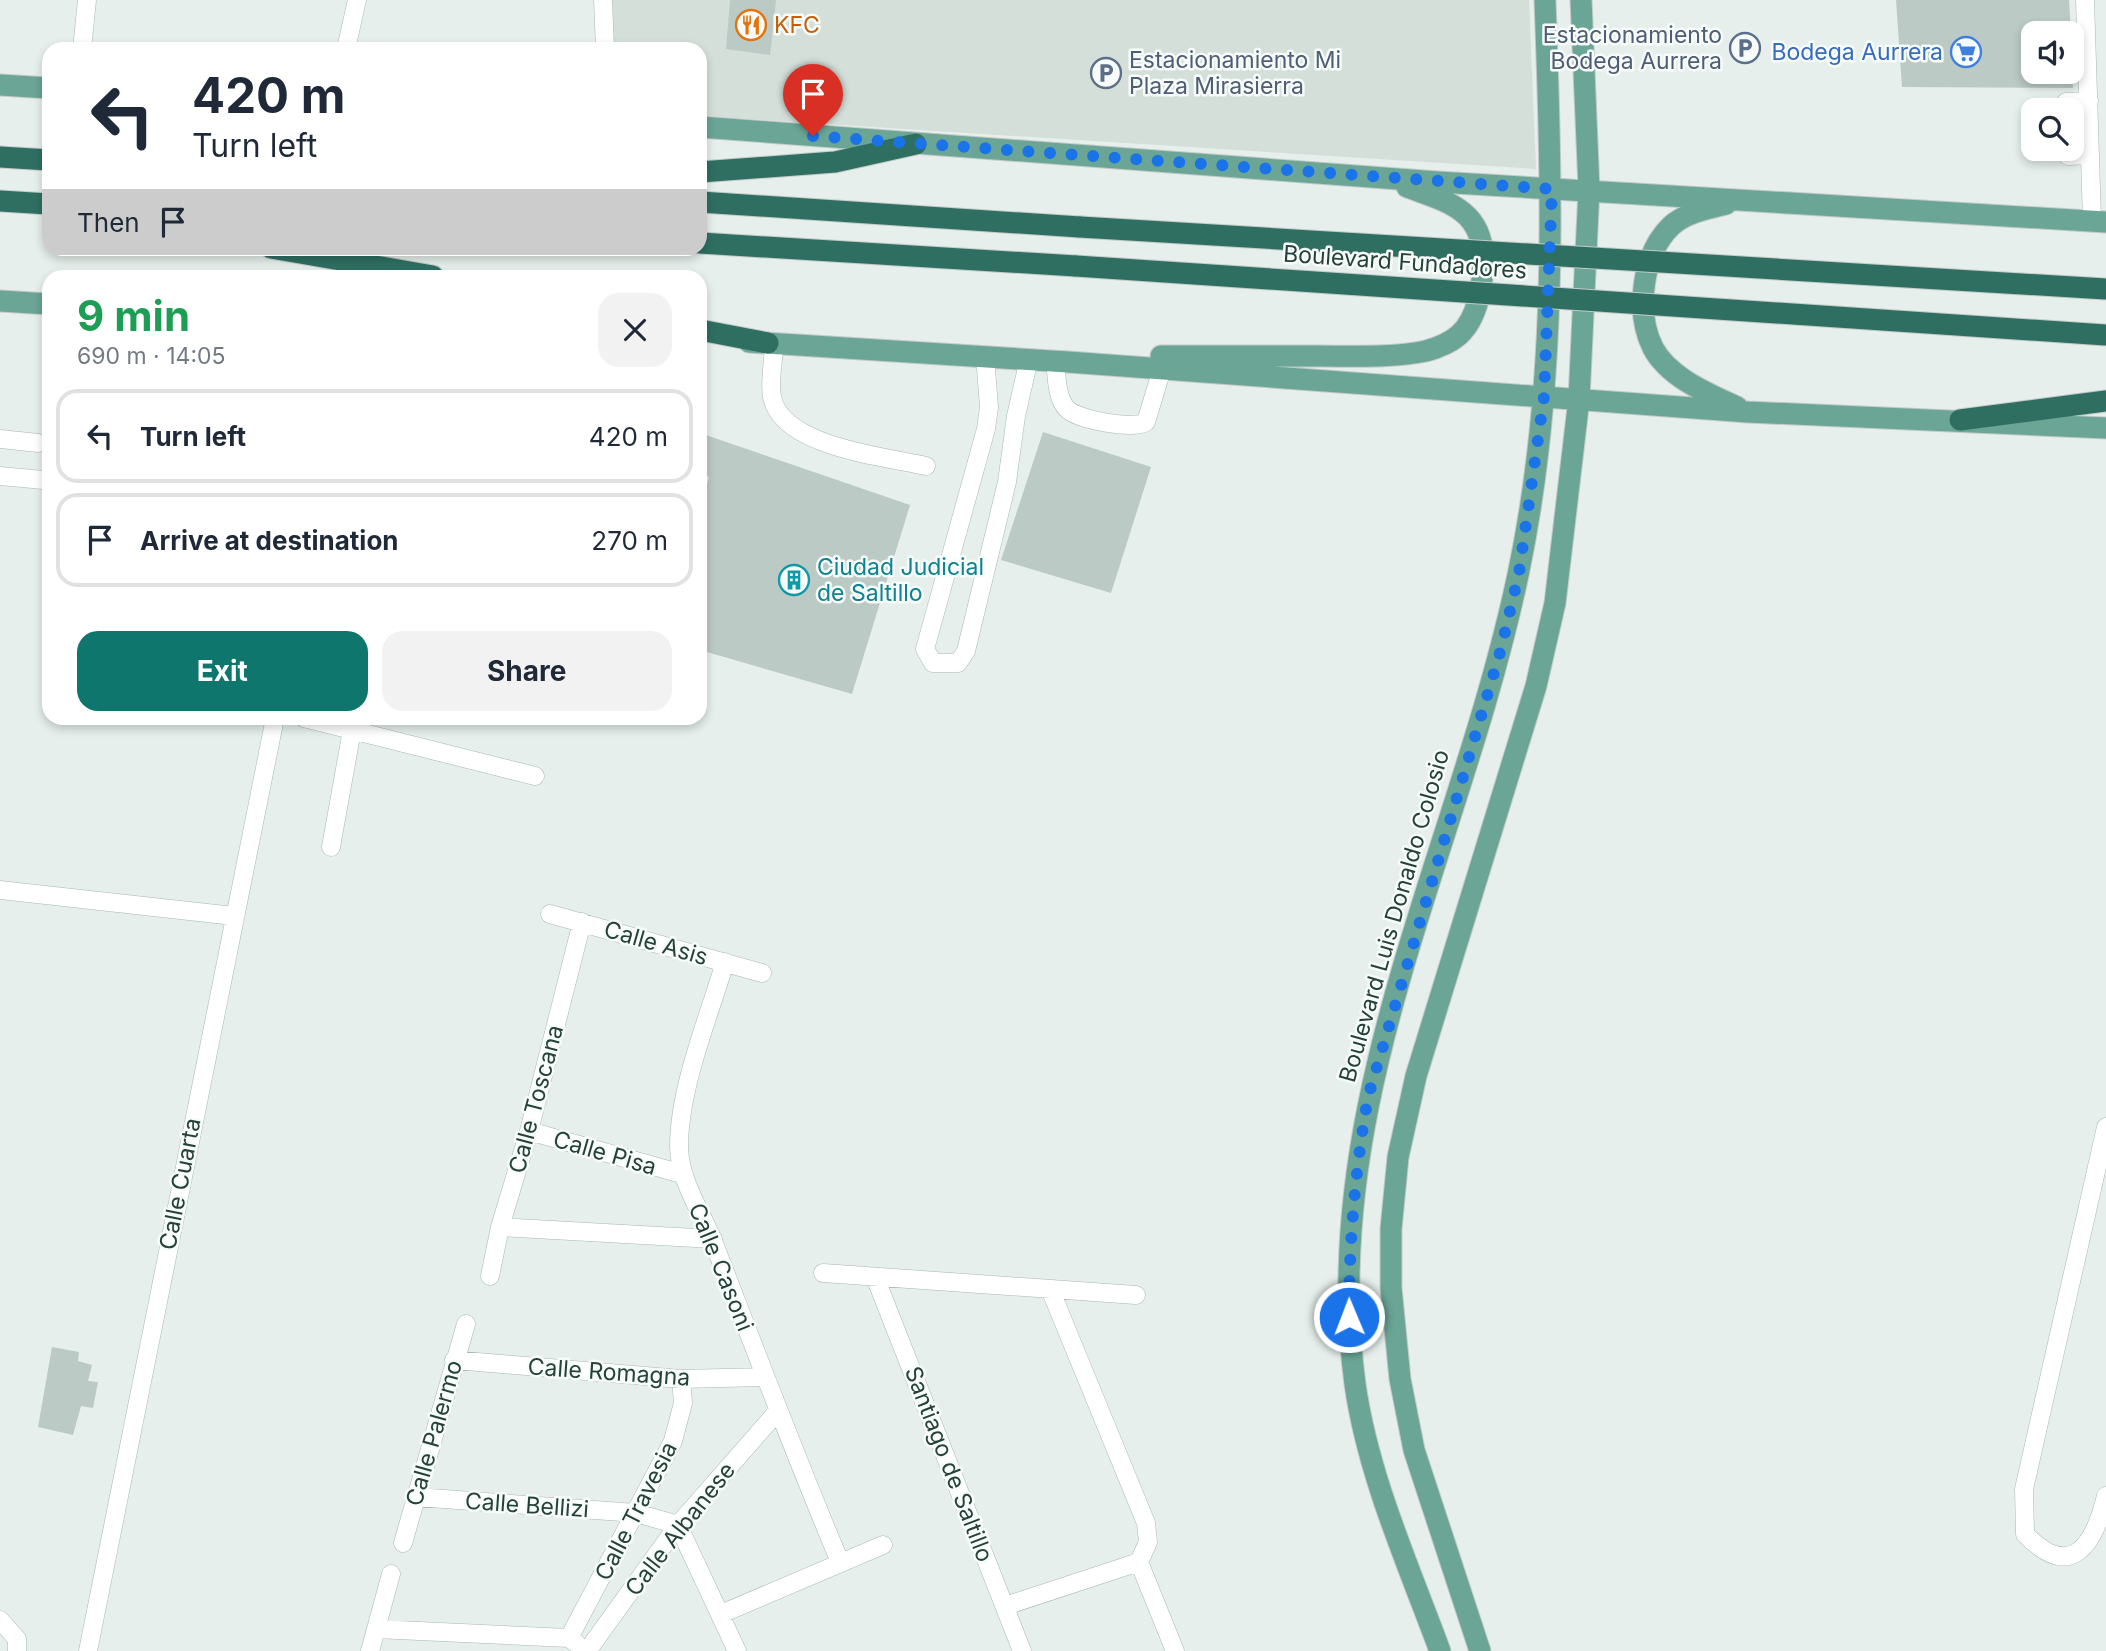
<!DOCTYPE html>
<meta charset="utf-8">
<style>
:root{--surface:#fff;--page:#f2f2f3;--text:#1f2937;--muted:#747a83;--line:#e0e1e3;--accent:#0f766e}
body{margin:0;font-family:Inter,sans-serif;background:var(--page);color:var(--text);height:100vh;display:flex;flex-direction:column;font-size:26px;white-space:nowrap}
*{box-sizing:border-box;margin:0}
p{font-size:23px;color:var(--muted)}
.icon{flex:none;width:38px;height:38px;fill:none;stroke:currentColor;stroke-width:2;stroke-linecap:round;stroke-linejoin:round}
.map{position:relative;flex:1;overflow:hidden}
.panel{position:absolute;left:42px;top:270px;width:665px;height:455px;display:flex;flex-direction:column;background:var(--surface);border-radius:21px;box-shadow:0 4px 10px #0003}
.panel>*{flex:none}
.top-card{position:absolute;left:42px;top:42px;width:665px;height:214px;border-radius:21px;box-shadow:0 4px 10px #0003;background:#fff;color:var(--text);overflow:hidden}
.tools{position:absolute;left:2021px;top:21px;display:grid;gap:14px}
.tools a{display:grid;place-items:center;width:63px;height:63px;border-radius:14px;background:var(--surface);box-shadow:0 4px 10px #0003;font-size:35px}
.pin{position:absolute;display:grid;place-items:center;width:60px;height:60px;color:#fff;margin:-72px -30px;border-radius:50% 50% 50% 0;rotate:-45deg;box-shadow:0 0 7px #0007}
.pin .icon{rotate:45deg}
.me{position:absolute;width:77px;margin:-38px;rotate:359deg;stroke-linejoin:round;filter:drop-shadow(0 0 5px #0008)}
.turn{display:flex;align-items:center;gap:24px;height:147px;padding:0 35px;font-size:32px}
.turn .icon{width:91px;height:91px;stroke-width:2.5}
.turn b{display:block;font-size:49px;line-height:60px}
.then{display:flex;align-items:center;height:66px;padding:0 35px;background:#0003;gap:14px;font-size:26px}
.round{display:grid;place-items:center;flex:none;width:74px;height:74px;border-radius:21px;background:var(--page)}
.summary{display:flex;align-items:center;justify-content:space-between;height:119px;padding:0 35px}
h1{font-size:42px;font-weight:700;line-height:52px;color:#1e9e55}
.action{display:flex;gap:14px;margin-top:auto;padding:14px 35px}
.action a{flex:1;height:80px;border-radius:21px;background:var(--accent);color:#fff;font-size:28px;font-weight:700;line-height:80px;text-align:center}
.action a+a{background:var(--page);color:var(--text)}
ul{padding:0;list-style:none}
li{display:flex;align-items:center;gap:21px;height:94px;margin:0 14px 10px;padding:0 21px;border:4px solid var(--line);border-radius:21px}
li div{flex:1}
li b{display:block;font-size:26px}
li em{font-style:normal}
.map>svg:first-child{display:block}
.built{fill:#d4dfda}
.building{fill:#bbcac4}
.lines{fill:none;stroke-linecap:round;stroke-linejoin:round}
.minor-casing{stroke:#a8b8b2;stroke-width:19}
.major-casing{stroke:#c2cac8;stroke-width:23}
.highway-casing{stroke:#c2cac8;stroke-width:23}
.minor{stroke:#fff;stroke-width:18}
.major{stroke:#6aa596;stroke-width:21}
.highway{stroke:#2f6f62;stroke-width:21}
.highway-bridge-casing{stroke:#c2cac8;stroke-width:23;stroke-linecap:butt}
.highway-bridge{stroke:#2f6f62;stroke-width:21}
.route{stroke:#1a73e8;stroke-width:12;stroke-dasharray:0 21.6}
.labels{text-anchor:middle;stroke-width:5;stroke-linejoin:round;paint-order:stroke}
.food-label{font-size:23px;fill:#c56008;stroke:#f7fbf9;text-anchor:start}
.service-label{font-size:23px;fill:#4e5e75;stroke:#f7fbf9;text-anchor:end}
.shop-label{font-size:23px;fill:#366cbe;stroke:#f7fbf9;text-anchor:end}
.street-label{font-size:23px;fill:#24423a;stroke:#f7fbf9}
.culture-label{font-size:23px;fill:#0d838f;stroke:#f7fbf9;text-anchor:start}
</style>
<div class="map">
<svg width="2106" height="1651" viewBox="0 0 2106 1651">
<rect width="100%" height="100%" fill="#e6efeb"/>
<path class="built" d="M612 0H1529L1536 169 700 116V49H614Z"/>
<path class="building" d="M730 0H776L770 55 726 49Z
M1896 0H2069L2071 33H2034V72H2072L2073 88 1902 87Z
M1043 432 1151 467 1111 593 1001 560Z
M700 433 910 505 852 694 700 650V509L709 477 700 473Z
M52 1347 79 1352 78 1361 92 1365 88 1381 98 1382 93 1408 81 1406 73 1435 38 1427Z"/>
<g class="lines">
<g class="minor-casing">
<path id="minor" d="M603 0 605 49
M2085 0 2092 220
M82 49 87 0
M346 49 357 0
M2066 102 2089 101
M2068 156 2090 155
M774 344C774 360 769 381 772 397 782 447 883 456 926 466
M985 356 989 407 986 429 925 649 933 663H958L966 651 1007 482 1016 416 1029 359
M1055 361C1057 375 1056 398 1067 409 1078 420 1133 430 1146 422L1162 369
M0 439 38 443
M0 476 43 480
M304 718 535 776
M331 847 352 730
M0 890 234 916
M550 914 762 973
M725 962C708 1019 679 1088 679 1147 680 1184 703 1213 715 1246 756 1352 796 1458 840 1562
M2106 1127 2024 1489 2025 1534C2071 1582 2094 1545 2106 1496
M529 1131 682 1174
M500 1227 713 1239
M823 1273 1136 1295
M490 1276 500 1227 529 1131 582 922
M875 1277 1022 1651
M1050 1289 1146 1523 1148 1542 1139 1562 1175 1651
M454 1360 681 1379 765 1377
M416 1497 636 1513 678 1525 737 1651
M403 1543 466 1324
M1005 1606 1139 1562
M721 1614 883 1545
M0 1620 17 1639V1651
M376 1629 569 1638 577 1644
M569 1638 673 1441 683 1403 681 1379
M588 1650 678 1525 777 1412
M88 1651 275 718
M370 1651 391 1574"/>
</g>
<g class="major-casing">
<path id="major" d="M0 85 49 88
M700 127 1438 182 2106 222
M1726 204C1709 208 1685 213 1671 226 1642 254 1635 312 1653 348 1669 378 1709 394 1737 407
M0 301 49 304
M749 342 1068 362 1748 412 2106 428
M1161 356C1214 356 1267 356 1320 356 1355 356 1392 358 1426 351 1437 348 1451 342 1459 335 1478 318 1483 284 1483 260 1483 210 1448 202 1407 187
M1440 1651C1408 1564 1368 1476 1355 1384 1317 1102 1461 845 1518 575 1558 386 1552 192 1545 0
M1480 1651 1414 1450 1400 1379 1391 1288V1229L1398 1157 1416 1076 1536 686 1555 603 1579 399 1589 189 1581 0"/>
</g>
<g class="highway-casing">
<path id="highway" d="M0 157 49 160
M700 172 835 162 916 144
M0 201 49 204
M700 202 1080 227
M700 243 1076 266
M271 248 433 276
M700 330 768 343
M1960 420 2106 401"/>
</g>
<use href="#minor" class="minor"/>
<use href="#major" class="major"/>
<use href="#highway" class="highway"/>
<g class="highway-bridge-casing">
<path id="highway-bridge" d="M1080 227 2106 289
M1076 266 2106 335"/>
</g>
<use href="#highway-bridge" class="highway-bridge"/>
</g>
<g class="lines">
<path class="route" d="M813 136 1552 189 1544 397 1519 573 1501 649 1368 1097C1355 1172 1349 1241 1349 1317"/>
</g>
<defs>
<g id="restaurant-ring" transform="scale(1.575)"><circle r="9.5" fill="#f7fbf9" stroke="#e8710a" stroke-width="1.5"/><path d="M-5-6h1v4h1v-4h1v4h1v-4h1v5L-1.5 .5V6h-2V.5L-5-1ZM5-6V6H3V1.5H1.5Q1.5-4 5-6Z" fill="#e8710a"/></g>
<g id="parking-ring" transform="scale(1.575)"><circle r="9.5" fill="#f7fbf9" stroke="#5c6f8a" stroke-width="1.5"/><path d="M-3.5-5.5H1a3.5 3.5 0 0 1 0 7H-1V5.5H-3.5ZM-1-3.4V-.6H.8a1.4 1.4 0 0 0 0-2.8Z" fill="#5c6f8a"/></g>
<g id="supermarket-ring" transform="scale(1.575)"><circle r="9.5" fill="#f7fbf9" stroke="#3f7fe0" stroke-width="1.5"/><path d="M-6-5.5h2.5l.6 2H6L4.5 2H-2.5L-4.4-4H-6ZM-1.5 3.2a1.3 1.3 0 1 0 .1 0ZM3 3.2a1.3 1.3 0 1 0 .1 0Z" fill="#3f7fe0"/></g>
<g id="building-ring" transform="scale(1.575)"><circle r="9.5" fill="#f7fbf9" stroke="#0f9aa8" stroke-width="1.5"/><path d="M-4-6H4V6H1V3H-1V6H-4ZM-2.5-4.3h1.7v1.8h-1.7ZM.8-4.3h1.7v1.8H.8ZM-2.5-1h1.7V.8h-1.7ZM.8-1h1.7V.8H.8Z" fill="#0f9aa8"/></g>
</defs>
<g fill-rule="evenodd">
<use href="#restaurant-ring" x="751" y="25"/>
<use href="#parking-ring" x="1745" y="48"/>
<use href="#supermarket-ring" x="1966" y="52"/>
<use href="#parking-ring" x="1106" y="73"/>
<use href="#building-ring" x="794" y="580"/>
</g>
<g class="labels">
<g class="food-label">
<text x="774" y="33">KFC</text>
</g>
<g class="service-label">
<text x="1722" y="43">Estacionamiento<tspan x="1722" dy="26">Bodega Aurrera</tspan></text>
<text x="1129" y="68" text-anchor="start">Estacionamiento Mi<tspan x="1129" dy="26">Plaza Mirasierra</tspan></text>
</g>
<g class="shop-label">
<text x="1943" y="60">Bodega Aurrera</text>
</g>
<g class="street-label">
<text transform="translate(1405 262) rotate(4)" y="8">Boulevard Fundadores</text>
<text transform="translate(1394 916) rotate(-74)" y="8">Boulevard Luis Donaldo Colosio</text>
<text transform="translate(656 943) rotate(16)" y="8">Calle Asis</text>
<text transform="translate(536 1099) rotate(-75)" y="8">Calle Toscana</text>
<text transform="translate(605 1153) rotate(16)" y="8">Calle Pisa</text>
<text transform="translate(180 1184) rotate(-79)" y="8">Calle Cuarta</text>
<text transform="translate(721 1267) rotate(68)" y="8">Calle Casoni</text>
<text transform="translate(609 1372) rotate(4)" y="8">Calle Romagna</text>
<text transform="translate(434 1433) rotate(-74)" y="8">Calle Palermo</text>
<text transform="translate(949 1464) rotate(69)" y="8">Santiago de Saltillo</text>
<text transform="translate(527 1505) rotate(4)" y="8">Calle Bellizi</text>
<text transform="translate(636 1511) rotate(-63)" y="8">Calle Travesia</text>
<text transform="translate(680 1529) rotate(-52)" y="8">Calle Albanese</text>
</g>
<g class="culture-label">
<text x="817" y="575">Ciudad Judicial<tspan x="817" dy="26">de Saltillo</tspan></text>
</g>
</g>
</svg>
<div class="tools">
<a><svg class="icon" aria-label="sound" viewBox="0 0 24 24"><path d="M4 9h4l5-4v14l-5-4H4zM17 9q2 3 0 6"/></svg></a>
<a><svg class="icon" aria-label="search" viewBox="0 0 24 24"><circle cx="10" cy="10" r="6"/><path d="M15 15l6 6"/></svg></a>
</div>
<div class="pin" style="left:813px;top:136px;background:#d93025"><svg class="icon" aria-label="arrive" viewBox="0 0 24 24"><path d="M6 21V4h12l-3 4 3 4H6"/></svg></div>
<svg class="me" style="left:1349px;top:1317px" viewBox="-20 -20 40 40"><circle r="17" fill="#1a73e8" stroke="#fff" stroke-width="3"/><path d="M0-11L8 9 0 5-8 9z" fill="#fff"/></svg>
<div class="top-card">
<div class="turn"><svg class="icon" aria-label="left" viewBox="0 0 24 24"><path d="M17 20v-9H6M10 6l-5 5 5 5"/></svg><div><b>420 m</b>Turn left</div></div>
<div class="then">Then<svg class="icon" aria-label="arrive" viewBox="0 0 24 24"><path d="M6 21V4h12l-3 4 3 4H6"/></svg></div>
</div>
<section class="panel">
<div class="summary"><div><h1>9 min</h1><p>690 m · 14:05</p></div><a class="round"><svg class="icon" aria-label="close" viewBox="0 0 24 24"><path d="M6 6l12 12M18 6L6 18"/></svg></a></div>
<ul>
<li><svg class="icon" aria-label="left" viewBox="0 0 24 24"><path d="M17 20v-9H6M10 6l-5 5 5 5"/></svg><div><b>Turn left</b></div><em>420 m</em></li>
<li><svg class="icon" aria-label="arrive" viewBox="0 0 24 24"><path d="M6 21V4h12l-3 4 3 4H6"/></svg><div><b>Arrive at destination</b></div><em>270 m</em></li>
</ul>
<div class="action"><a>Exit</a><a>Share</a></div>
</section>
</div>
